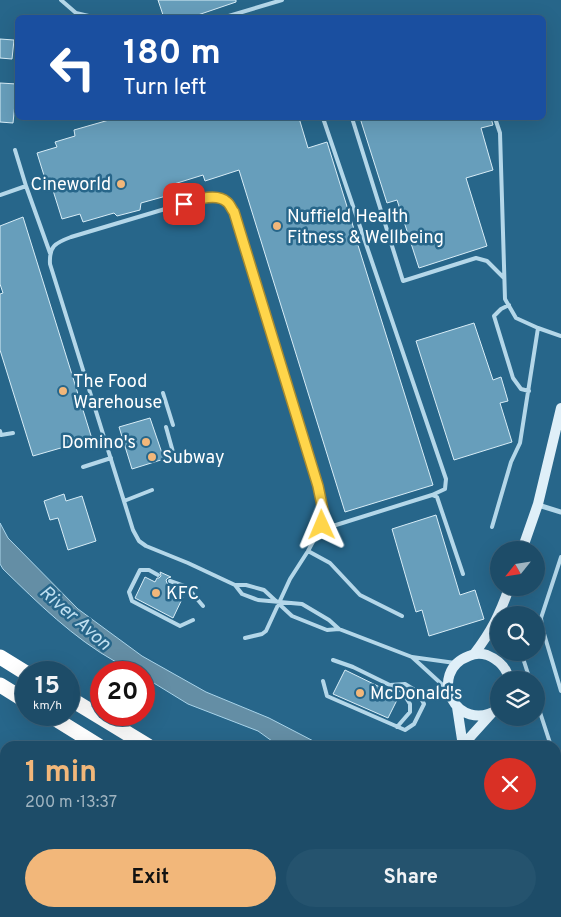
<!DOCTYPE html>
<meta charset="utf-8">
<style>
:root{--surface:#1d4c68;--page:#25536e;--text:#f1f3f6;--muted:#a0b4c0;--line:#3b637c;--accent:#f2b77a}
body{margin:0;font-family:Overpass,sans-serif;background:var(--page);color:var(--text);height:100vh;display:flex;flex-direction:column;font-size:19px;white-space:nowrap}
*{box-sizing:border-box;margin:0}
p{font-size:16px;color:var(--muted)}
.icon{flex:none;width:28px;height:28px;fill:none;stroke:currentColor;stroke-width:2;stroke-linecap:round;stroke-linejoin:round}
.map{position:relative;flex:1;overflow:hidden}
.drawer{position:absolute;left:0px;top:741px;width:561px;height:176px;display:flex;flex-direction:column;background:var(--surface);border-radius:15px 15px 0 0;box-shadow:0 5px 20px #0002,0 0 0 1px var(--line)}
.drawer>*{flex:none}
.banner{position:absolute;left:15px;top:15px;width:531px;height:105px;border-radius:8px;box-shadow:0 5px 20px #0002,0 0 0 1px var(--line);background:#1a4fa0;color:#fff;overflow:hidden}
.needle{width:32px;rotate:240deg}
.buttons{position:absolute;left:490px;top:541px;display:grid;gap:10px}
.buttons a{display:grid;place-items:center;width:55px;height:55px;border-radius:50%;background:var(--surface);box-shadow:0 5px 20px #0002,0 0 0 1px var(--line);font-size:25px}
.speed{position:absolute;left:15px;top:661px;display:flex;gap:10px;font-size:25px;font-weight:700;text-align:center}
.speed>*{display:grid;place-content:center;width:65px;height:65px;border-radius:50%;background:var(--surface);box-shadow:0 5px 20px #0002,0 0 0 1px var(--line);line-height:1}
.speed small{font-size:12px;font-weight:400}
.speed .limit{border:8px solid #d22;background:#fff;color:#111}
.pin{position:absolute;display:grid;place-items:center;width:42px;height:42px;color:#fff;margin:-21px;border-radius:10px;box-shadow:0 2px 8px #0006}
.me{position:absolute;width:55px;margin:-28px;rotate:359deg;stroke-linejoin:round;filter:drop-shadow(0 0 4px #0008)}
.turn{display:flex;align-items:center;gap:18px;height:105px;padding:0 25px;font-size:22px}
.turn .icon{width:65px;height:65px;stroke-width:2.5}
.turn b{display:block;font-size:35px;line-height:42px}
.round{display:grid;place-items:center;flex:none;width:52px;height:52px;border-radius:26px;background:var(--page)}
.summary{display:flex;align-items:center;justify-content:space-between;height:85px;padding:0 25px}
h1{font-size:30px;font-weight:700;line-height:38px;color:var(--accent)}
.button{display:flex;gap:10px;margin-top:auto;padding:10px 25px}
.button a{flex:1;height:58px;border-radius:30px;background:var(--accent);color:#111;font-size:20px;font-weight:700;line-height:58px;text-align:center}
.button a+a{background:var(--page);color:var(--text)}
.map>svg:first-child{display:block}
.green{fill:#3880a4}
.water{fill:#648ea5;stroke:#a9d4ea}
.building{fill:#679ebb;stroke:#d8edf7}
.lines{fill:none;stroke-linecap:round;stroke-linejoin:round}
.lane{stroke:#b4d7e9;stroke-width:4}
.street{stroke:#b4d7e9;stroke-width:5}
.secondary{stroke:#dfeff8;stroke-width:10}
.highway{stroke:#fff;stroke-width:15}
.route-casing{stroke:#a68a30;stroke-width:12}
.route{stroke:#ffd54a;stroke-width:9}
.poi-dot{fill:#f2b77a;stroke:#27668a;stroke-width:2}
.labels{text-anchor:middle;stroke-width:5;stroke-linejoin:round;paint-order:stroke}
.poi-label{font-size:18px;fill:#fff;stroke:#27668a;text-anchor:start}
.water-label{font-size:19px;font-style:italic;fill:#c0e0f1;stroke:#27668a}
</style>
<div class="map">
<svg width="561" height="917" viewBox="0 0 561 917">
<rect width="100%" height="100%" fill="#27668a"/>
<path class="green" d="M557 773 561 774V917L539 913 556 912V776Z"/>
<path class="water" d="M0 523 8 538 78 609 142 656 206 692 269 718 323 746H279L258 731 188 704 144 677V672C132 672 126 667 116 662 73 638 38 603 3 569L0 564Z"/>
<path class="building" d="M158 0H236V2L189 18H164Z
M0 39 14 40 12 59 0 58Z
M0 83 17 84 13 123 0 122Z
M116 118H299L308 148 327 142 358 242H357L433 485 345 512 239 170 205 181 203 175 174 184 177 193 141 203 140 210 117 216 114 213 83 222 80 214 62 219 51 184 47 185 37 153 57 147 55 142 75 136 74 130Z
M360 118H491L493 125 481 128 493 170 466 178 487 246 419 268 397 200 387 203Z
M23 217 92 439 33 456 0 350V294L3 293 0 284V226Z
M474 323 493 380 501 377 508 401 500 403 512 442 454 460 416 341Z
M150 418 164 459 132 469 119 427Z
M64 494 66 501 82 496 96 541 68 550 58 518 50 520 44 501Z
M436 515 460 595 475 590 484 619 429 636 422 610 416 612 392 529Z
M160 572 171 577 168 578 166 580 167 583 169 585 167 589 183 597 173 618 135 598 145 577 155 582 157 578H159L161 576Z
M345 670 388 691 387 695 397 700 388 718 333 694Z"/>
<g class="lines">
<path class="lane" d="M61 0 76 13 97 18
M222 18 282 0
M352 118 403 281 476 258 487 261 504 278
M495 118 500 133 505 299 516 318 538 328 561 336
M15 150 26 186 50 253
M0 195 26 186
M509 305 501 309 494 316 513 378 521 389 529 391
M163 393 173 425
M166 427 173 452
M0 431 1 435 13 433
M83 467 111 458
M432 495 437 497 463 574
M124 501 152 490
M322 525H336L432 495 445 489 446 479 323 118
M492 527 511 462 520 443 538 328
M308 551 330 563 360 595 402 616
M561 557 541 618 542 627 561 691
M158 575 149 570H140L129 592 132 601 180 626 193 620
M170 581 187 587 203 606
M235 585H246L264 590 292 616 327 630 339 629
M245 638 262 634 266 631 290 579 308 551 322 525 325 515 318 486 234 212C224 196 220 198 202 198L71 237C55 243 49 246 50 264L133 530 139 541 146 546 188 563 235 585 242 594 258 600 302 604 329 620 339 629 412 657 455 663
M521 652 530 680
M412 657 447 689
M333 660 353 667 402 691 410 704V712L397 727
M323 681 327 696 405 730 414 724 424 704 418 692 405 684 390 685
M536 700 551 746"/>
<path class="street" d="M538 505 561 512
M0 866 5 863"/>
<path class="secondary" d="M522 550 538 504 561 408
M474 654C491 632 500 614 509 588
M457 707 463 746
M499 709C456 736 426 672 469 656 475 653 481 653 487 655 499 660 507 668 509 680
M463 745 491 714
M419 917 422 912"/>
<path class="highway" d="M0 657 26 673
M0 685 26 701
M69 698 148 746
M49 715 99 746
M395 912 404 917
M437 912 446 917
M488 912 501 917"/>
</g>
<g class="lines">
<g class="route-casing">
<path id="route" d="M184 204C196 200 216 192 227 202 230 204 232 210 234 212L318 486 324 515 322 525"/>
</g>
<use href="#route" class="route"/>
</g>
<g class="poi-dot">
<circle cx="121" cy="184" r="5"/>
<circle cx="277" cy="226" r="5"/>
<circle cx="63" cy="391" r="5"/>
<circle cx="146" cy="442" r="5"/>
<circle cx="152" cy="457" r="5"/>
<circle cx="156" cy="593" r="5"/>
<circle cx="360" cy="693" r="5"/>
</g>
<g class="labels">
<g class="poi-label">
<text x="111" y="190" text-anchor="end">Cineworld</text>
<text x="287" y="222">Nuffield Health<tspan x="287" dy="21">Fitness &amp; Wellbeing</tspan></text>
<text x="73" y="387">The Food<tspan x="73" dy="21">Warehouse</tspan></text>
<text x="136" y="448" text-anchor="end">Domino's</text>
<text x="162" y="463">Subway</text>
<text x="166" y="599">KFC</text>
<text x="370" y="699">McDonald's</text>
</g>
<g class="water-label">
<text transform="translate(76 617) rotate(41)" y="7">River Avon</text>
</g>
</g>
</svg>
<div class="buttons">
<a><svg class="needle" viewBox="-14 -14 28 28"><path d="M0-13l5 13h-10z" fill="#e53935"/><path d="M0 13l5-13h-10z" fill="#a0b4c0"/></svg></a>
<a><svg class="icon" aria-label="search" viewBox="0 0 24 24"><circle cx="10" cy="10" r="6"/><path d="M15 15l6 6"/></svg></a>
<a><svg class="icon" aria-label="layers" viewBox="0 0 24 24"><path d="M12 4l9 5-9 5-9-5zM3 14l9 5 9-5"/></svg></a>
</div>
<div class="speed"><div>15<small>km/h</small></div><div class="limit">20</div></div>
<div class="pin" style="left:184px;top:204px;background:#d93025"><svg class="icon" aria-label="arrive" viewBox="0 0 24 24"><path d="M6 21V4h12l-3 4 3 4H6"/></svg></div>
<svg class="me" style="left:322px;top:525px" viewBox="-20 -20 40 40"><path d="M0-17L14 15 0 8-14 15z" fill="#ffd54a" stroke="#fff" stroke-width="4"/></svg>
<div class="banner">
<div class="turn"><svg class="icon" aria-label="left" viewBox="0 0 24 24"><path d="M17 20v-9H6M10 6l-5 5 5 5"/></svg><div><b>180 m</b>Turn left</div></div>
</div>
<section class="drawer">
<div class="summary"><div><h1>1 min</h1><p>200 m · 13:37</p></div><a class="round" style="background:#d93025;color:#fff"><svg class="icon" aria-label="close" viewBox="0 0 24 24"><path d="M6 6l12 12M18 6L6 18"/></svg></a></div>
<div class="button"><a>Exit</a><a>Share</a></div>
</section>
</div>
